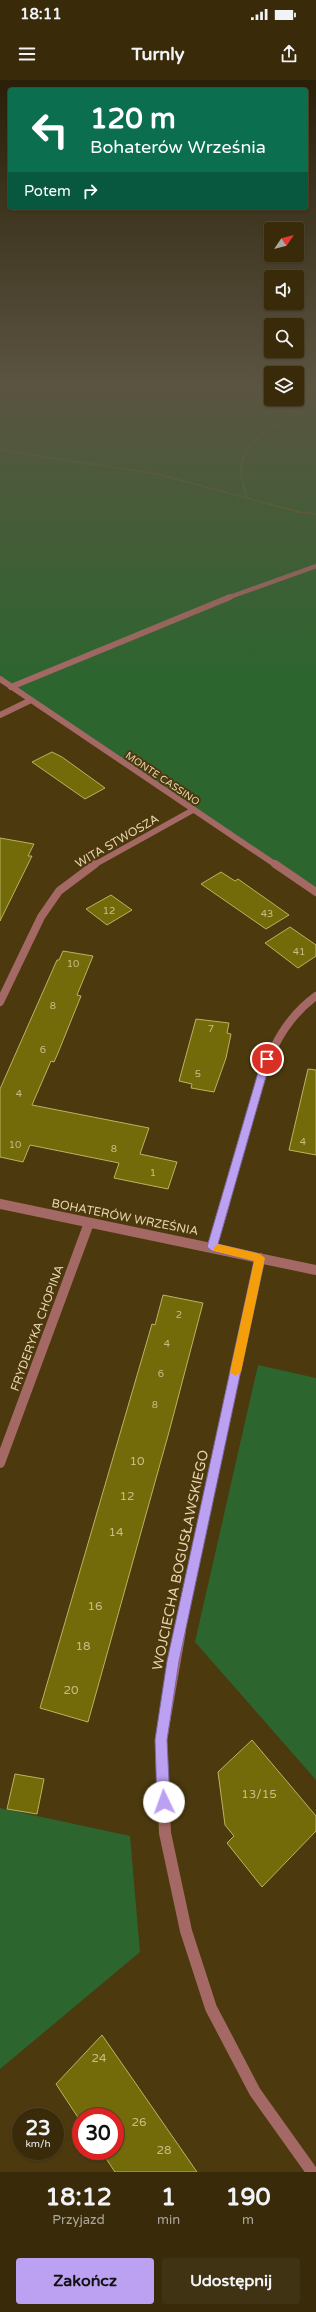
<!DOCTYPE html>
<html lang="pl">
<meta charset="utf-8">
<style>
:root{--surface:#392b0a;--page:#403313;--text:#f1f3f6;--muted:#aba79c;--line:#53472b;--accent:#bca0f2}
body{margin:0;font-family:"Varela Round",sans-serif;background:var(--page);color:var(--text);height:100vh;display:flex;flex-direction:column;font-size:15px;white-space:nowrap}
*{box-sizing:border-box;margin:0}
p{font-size:13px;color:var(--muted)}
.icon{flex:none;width:22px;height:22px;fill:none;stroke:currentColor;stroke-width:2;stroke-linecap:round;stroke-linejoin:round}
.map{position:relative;height:2092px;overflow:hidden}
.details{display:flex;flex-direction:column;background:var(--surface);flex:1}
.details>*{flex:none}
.guide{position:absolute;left:8px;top:8px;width:300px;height:122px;border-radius:4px;box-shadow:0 1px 3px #0004,0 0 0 1px var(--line);background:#0b6e4f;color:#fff;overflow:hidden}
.needle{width:26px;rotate:55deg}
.controls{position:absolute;left:264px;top:142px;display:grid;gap:8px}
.controls a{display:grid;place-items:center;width:40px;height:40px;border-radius:4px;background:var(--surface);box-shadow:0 1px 3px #0004,0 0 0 1px var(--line);font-size:20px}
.speed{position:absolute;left:12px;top:2028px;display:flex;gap:8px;font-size:20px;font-weight:700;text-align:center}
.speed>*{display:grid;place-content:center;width:52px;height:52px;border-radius:50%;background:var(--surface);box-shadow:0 1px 3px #0004,0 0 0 1px var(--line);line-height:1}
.speed small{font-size:10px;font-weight:400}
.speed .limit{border:6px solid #d22;background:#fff;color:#111}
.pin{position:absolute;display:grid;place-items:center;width:34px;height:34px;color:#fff;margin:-17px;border:2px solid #fff;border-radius:50%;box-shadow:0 1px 4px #0007}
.me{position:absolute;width:44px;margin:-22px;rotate:357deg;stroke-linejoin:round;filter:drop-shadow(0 0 3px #0008)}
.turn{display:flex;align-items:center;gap:14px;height:84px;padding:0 16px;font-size:18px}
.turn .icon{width:52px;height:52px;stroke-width:2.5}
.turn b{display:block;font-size:28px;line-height:34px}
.then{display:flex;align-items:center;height:38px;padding:0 16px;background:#0003;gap:8px;font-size:15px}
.eta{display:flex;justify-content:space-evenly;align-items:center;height:68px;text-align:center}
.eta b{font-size:24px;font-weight:700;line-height:28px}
.cta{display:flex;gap:8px;margin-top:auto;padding:8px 16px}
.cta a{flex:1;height:46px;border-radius:4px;background:var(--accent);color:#111;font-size:16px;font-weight:700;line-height:46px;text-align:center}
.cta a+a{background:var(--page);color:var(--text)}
.status{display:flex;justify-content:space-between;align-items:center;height:28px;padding:0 20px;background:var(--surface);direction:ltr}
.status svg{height:11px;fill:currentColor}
header{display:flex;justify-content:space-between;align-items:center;height:52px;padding:0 16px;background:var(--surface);font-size:18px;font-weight:700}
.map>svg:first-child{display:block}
.green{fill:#2d652f}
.building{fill:#736b09;stroke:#bbb360}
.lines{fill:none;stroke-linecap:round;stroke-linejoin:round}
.path{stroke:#7e6b42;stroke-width:1.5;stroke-dasharray:1 1;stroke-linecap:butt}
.service-far1{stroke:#a46965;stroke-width:4.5}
.service{stroke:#a46965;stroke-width:6}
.minor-far3{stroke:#a46965;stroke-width:6}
.minor-far2{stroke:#a46965;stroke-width:8}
.minor-far1{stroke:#a46965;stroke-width:10}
.minor{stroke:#a46965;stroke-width:12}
.route{fill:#bca0f2;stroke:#7a689d}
.slow{fill:#f59e0b}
.labels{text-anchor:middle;stroke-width:4;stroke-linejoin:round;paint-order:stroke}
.far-street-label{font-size:10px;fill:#e9d6b1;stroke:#4c390e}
.number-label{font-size:10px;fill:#ccbb87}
.street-label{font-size:12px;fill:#e9d6b1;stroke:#4c390e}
.near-number-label{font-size:12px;fill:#ccbb87}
.near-street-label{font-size:14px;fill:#e9d6b1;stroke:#4c390e}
</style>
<div class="status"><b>18:11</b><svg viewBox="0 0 49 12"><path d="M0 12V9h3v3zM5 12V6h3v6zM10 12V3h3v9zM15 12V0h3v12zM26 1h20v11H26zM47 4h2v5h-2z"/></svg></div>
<header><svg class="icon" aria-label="menu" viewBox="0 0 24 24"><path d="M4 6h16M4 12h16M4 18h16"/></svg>Turnly<svg class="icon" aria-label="share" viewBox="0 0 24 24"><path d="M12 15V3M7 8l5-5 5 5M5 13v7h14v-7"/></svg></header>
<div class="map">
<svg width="316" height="2092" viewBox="0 0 316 2092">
<rect width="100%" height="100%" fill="#4c390e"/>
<path class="green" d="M0 305H271V319H297V305H316V812L0 598Z
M258 1285 316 1298V1700L195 1562Z
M0 1728 130 1756 140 1872 0 1989Z"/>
<path class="building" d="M52 672 62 677 105 708 85 719 32 682Z
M0 758 34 764 28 776H32L0 841Z
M221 792 235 801 238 799 289 835 266 849 201 804Z
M111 815 132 830 107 845 86 829Z
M290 847 316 865V876L298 888 265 863Z
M63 871 93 876 77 915 81 916 58 973 54 982 51 981 32 1025 149 1048 140 1074 177 1082 168 1109 114 1098 119 1083 30 1065 23 1082 0 1077V1009L57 880H59Z
M196 939 229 943 227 953 231 954 226 978 214 1012 191 1008 192 1004 179 1001Z
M308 989 316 990V1075L289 1070Z
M163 1215 203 1223 169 1352 88 1642 40 1628 152 1244 155 1245Z
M252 1660 316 1736V1751L262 1807 227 1763 234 1756 225 1745 218 1692Z
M15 1694 44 1699 37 1734 7 1729Z
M102 1955 134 2001 197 2092H115L101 2071H115V2037H81V2042L56 2004Z"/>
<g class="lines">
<path class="path" d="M316 325C288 338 246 352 241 388 240 396 245 409 247 418L298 432 316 434
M0 370 157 394 247 418"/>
<path class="service-far1" d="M227 518 316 486"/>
<path class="service" d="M11 607 230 517"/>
<path class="minor-far3" d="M0 599 276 785
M0 635 31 620
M94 785 193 730"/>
<path class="minor-far2" d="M275 784 316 812
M0 922 41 837 59 811 95 784
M225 1124C233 1094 242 1065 250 1036 264 989 275 946 316 916"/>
<path class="minor-far1" d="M0 1124 316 1190
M212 1167 225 1123
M0 1383 89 1143
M179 1552 260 1178"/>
<path class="minor" d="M180 1551 161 1660 165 1753 186 1851 211 1928 255 2012 312 2092"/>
</g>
<linearGradient id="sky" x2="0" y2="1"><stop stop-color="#2a1f08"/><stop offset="0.51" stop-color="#5b5441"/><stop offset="1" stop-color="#5b5441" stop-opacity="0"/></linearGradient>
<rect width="316" height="598" fill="url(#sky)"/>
<path class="route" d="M267 976 271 979 218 1164 260 1174 265 1178 179 1581 167 1660 170 1722 168 1727 164 1729 159 1727 157 1722 155 1660 167 1581 254 1181 212 1171 207 1167 262 979Z"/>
<path class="slow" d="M218 1164 260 1174 265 1178 241 1292 235 1296 230 1292 254 1181 214 1171 213 1168Z"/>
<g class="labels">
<g class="far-street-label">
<text transform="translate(163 698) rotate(34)" y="4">MONTE CASSINO</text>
</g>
<g class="number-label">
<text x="109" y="834">12</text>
<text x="267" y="837">43</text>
<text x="299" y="875">41</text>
<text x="73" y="887">10</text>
<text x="53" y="929">8</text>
<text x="211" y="952">7</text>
<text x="43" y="973">6</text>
<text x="198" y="997">5</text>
<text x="19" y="1017">4</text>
<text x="303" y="1065">4</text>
<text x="15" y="1068">10</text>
<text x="114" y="1072">8</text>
<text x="153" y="1096">1</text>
<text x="179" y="1238">2</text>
<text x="167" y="1267">4</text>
<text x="161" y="1297">6</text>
<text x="155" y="1328">8</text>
</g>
<g class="street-label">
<text transform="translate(117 761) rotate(-30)" y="4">WITA STWOSZA</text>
<text transform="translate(125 1137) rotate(11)" y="4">BOHATERÓW WRZEŚNIA</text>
<text transform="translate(37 1248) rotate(-70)" y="4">FRYDERYKA CHOPINA</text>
</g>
<g class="near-number-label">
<text x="137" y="1385">10</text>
<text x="127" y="1420">12</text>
<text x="116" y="1456">14</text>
<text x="95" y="1530">16</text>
<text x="83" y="1570">18</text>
<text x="71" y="1614">20</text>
<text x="259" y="1718">13/15</text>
<text x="99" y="1982">24</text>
<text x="139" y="2046">26</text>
<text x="164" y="2074">28</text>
</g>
<g class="near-street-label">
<text transform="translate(180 1480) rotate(-78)" y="5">WOJCIECHA BOGUSŁAWSKIEGO</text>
</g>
</g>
</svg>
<div class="controls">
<a><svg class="needle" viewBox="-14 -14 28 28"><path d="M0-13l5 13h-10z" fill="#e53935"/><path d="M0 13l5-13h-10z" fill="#aba79c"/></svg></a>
<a><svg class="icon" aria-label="sound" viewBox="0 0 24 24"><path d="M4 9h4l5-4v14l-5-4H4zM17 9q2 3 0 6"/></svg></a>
<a><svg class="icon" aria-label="search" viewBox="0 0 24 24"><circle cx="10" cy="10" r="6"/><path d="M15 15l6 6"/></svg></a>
<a><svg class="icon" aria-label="layers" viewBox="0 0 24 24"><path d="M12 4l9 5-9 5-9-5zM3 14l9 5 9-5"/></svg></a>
</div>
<div class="speed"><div>23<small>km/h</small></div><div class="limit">30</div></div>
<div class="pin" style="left:267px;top:979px;background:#d93025"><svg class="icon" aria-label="arrive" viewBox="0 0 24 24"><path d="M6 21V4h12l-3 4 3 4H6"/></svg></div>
<svg class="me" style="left:164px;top:1722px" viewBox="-20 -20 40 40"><circle r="19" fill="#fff"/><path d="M0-13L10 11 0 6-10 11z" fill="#bca0f2"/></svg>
<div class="guide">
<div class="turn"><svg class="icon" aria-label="left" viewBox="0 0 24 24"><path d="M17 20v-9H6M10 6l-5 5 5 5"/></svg><div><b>120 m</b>Bohaterów Września</div></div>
<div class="then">Potem<svg class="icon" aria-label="right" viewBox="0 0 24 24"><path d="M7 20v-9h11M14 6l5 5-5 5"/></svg></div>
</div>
</div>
<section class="details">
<div class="eta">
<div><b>18:12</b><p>Przyjazd</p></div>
<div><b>1</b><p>min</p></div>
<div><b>190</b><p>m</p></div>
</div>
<div class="cta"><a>Zakończ</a><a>Udostępnij</a></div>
</section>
